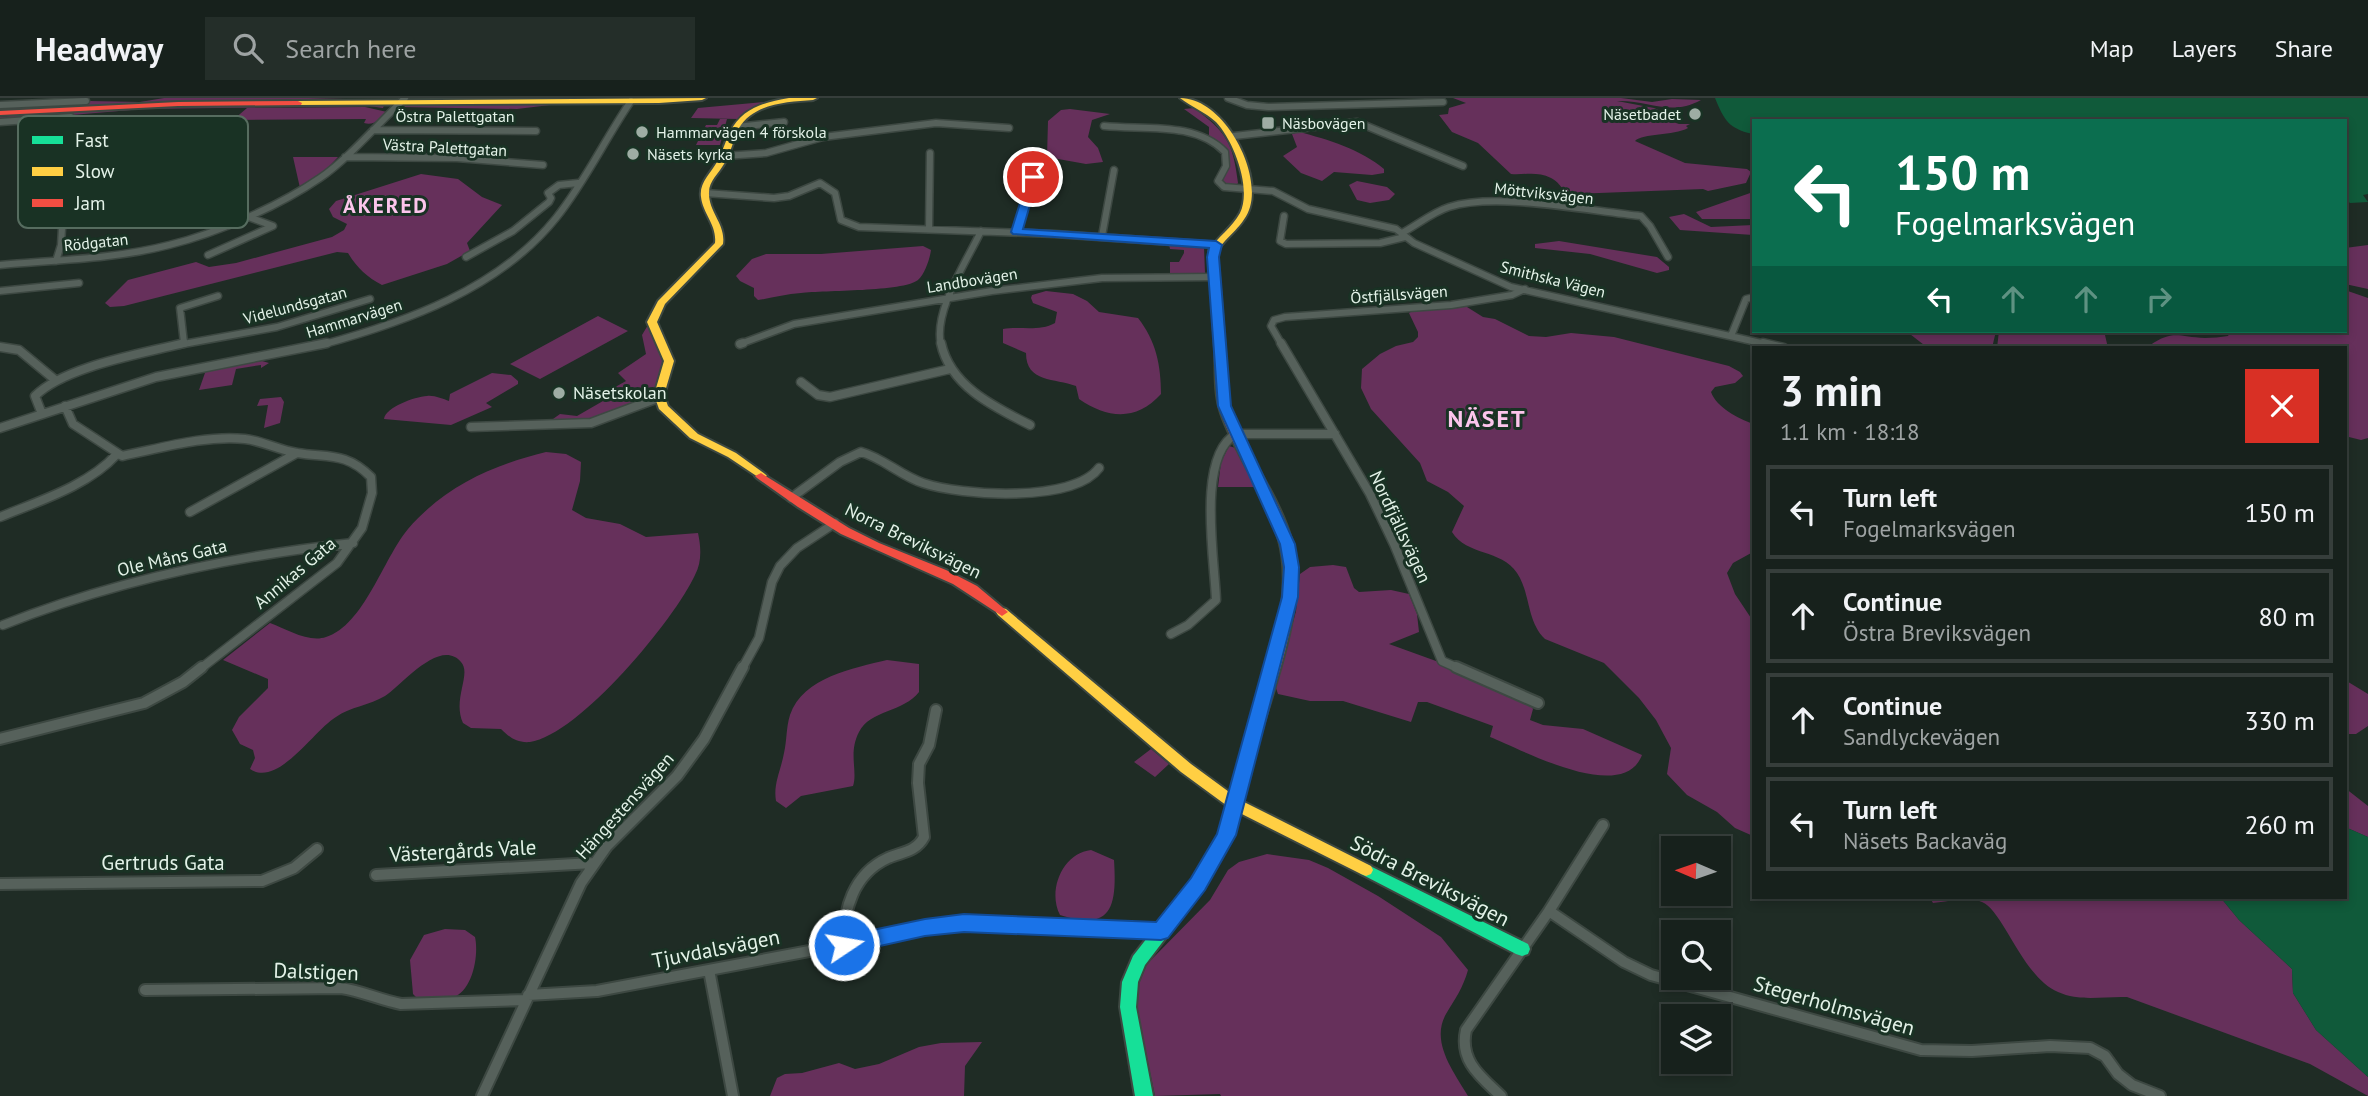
<!DOCTYPE html>
<meta charset="utf-8">
<style>
:root{--surface:#17211c;--page:#242e29;--text:#f1f3f6;--muted:#9ea3a3;--line:#363e3b}
body{margin:0;font-family:"PT Sans",sans-serif;background:var(--page);color:var(--text);height:100vh;display:flex;flex-direction:column;font-size:26px;white-space:nowrap}
*{box-sizing:border-box;margin:0}
p{font-size:23px;color:var(--muted)}
.icon{flex:none;width:38px;height:38px;fill:none;stroke:currentColor;stroke-width:2;stroke-linecap:round;stroke-linejoin:round}
.map{position:relative;flex:1;overflow:hidden}
.side{position:absolute;left:1752px;top:248px;width:595px;height:553px;display:flex;flex-direction:column;background:var(--surface);border-radius:0px;box-shadow:0 4px 10px #0003,0 0 0 2px var(--line)}
.side>*{flex:none}
.top-card{position:absolute;left:1752px;top:21px;width:595px;height:214px;border-radius:0px;box-shadow:0 4px 10px #0003,0 0 0 2px var(--line);background:#0b6e4f;color:#fff;overflow:hidden}
.needle{width:46px;rotate:272deg}
.tools{position:absolute;left:1661px;top:738px;display:grid;gap:14px}
.tools a{display:grid;place-items:center;width:70px;height:70px;border-radius:0px;background:var(--surface);box-shadow:0 4px 10px #0003,0 0 0 2px var(--line);font-size:35px}
.pin{position:absolute;display:grid;place-items:center;width:60px;height:60px;color:#fff;margin:-30px;border:4px solid #fff;border-radius:50%;box-shadow:0 2px 7px #0007}
.me{position:absolute;width:77px;margin:-38px;rotate:78deg;stroke-linejoin:round;filter:drop-shadow(0 0 5px #0008)}
.turn{display:flex;align-items:center;gap:24px;height:147px;padding:0 28px;font-size:32px}
.turn .icon{width:91px;height:91px;stroke-width:2.5}
.turn b{display:block;font-size:49px;line-height:60px}
.lanes{display:flex;align-items:center;height:66px;padding:0 28px;background:#0003;justify-content:center;gap:35px;direction:ltr}
.lanes .off{opacity:.35}
.round{display:grid;place-items:center;flex:none;width:74px;height:74px;border-radius:0px;background:var(--page)}
.summary{display:flex;align-items:center;justify-content:space-between;height:119px;padding:0 28px}
h1{font-size:42px;font-weight:600;line-height:52px}
ul{padding:0;list-style:none}
li{display:flex;align-items:center;gap:21px;height:94px;margin:0 14px 10px;padding:0 14px;border:4px solid var(--line);border-radius:0px}
li div{flex:1}
li b{display:block;font-size:26px}
li em{font-style:normal}
header{display:flex;align-items:center;gap:42px;box-sizing:border-box;height:98px;padding:0 35px;background:var(--surface);border-bottom:2px solid var(--line)}
header strong{font-size:33px}
nav{display:flex;gap:38px;margin-inline-start:auto;font-size:24px}
.search{width:490px;height:63px;background:var(--page);display:flex;align-items:center;gap:18px;box-sizing:border-box;padding:0 24px;border-radius:0px;color:var(--muted);font-size:26px}
.map>svg:first-child{display:block}
.green{fill:#66305b}
.water{fill:#105a3a}
.lines{fill:none;stroke-linecap:round;stroke-linejoin:round}
.street-far2-casing{stroke:#3d4842;stroke-width:9}
.street-far1-casing{stroke:#3d4842;stroke-width:11}
.street-casing{stroke:#3d4842;stroke-width:14}
.fast-casing{stroke:#3d4842;stroke-width:4}
.slow-casing{stroke:#3d4842;stroke-width:4}
.jam-casing{stroke:#3d4842;stroke-width:4}
.street-far2{stroke:#56615b;stroke-width:6}
.street-far1{stroke:#56615b;stroke-width:8}
.street{stroke:#56615b;stroke-width:10}
.fast{fill:#16e098;fill-rule:evenodd}
.slow{fill:#ffcf43;fill-rule:evenodd}
.jam{fill:#f24e42;fill-rule:evenodd}
.route{fill:#1a73e8;stroke:#114b97;stroke-width:2}
.poi-dot{fill:#9eada4;stroke:#193224;stroke-width:2.5}
.labels{text-anchor:middle;stroke-width:6;stroke-linejoin:round;paint-order:stroke}
.far-poi-label{font-size:16px;fill:#e3f2e8;stroke:#193224;text-anchor:start}
.far-street-label{font-size:16px;fill:#e3f2e8;stroke:#193224}
.poi-label{font-size:18px;fill:#e3f2e8;stroke:#193224;text-anchor:start}
.street-label{font-size:18px;fill:#e3f2e8;stroke:#193224}
.far-district-label{font-size:21px;font-weight:bold;letter-spacing:2px;fill:#fcc5ec;stroke:#193224}
.near-street-label{font-size:21px;fill:#e3f2e8;stroke:#193224}
.district-label{font-size:24px;font-weight:bold;letter-spacing:2px;fill:#fcc5ec;stroke:#193224}
.key{fill:#193224;stroke:#566c5f;stroke-width:2}
.key-label{font-size:19px;fill:#e3f2e8}
</style>
<header>
<strong>Headway</strong>
<div class="search"><svg class="icon" aria-label="search" viewBox="0 0 24 24"><circle cx="10" cy="10" r="6"/><path d="M15 15l6 6"/></svg>Search here</div>
<nav><a>Map</a><a>Layers</a><a>Share</a></nav>
</header>
<div class="map">
<svg width="2368" height="998" viewBox="0 0 2368 998">
<rect width="100%" height="100%" fill="#1f2c25"/>
<path class="green" d="M164 0H346L157 5 0 14V8L70 5 74 8 90 3 140 4Z
M1453 0H1621L1652 4 1672 1 1701 2C1670 19 1649 2 1617 3L1654 10 1677 20 1670 23 1679 26H1690L1686 28 1688 30C1673 38 1643 35 1635 43L1685 65 1747 71 1751 74 1746 85 1708 93 1703 91 1573 96C1560 92 1561 85 1551 80 1537 73 1525 77 1511 76L1478 45 1452 34 1439 17 1448 16 1449 10 1466 5Z
M775 3 738 21 691 20 698 10Z
M595 5 618 7H550L517 11 403 9 407 7Z
M380 6 384 7 383 10 369 8 143 11 0 23V19C127 7 253 7 380 6Z
M365 9 387 14C380 21 374 28 364 25L366 21 233 22 247 10Z
M1194 10C1226 34 1233 44 1238 85L1236 88H1228L1221 83C1232 62 1233 50 1209 38V29L1184 11Z
M1070 11 1110 16 1092 22 1088 39 1098 50 1103 64 1086 66 1047 59 1048 23 1061 12Z
M720 21H727L720 47H696L706 27H717Z
M1299 34C1327 41 1362 52 1384 71V75L1372 77 1334 74 1322 83 1301 75 1283 58 1297 49 1292 36Z
M293 59H338L323 75 300 90Z
M421 76 458 81 482 99 502 107 467 145 470 153 447 166 382 187C367 179 357 170 348 155L337 154 124 208 110 209 105 205 128 182 196 164 209 169 236 165 332 139 344 132 347 126 333 119 329 111 336 103Z
M1357 83 1387 89 1395 96 1389 102 1370 105 1357 102 1349 87Z
M1753 94V121H1702L1696 114Z
M1684 116 1711 129 1753 127V137L1680 132 1669 119Z
M1559 143 1657 159 1669 169V172L1657 175 1590 156 1535 150V146Z
M1169 146 1204 149 1205 175 1170 176V164H1179L1184 155V152L1170 151Z
M2368 147V191L2345 186V150Z
M923 148 931 152C930 160 925 176 918 182 903 194 824 192 801 195 786 196 772 200 758 202L754 198V190L740 183 736 178 752 161 766 156H821Z
M2345 192 2368 200V340L2361 342 2345 338V250L2149 248C2173 231 2178 239 2205 240 2212 240 2221 239 2228 238L2231 233H2345Z
M1046 193 1073 196 1087 203 1099 214 1138 220C1156 243 1161 267 1161 296 1137 323 1108 321 1079 301L1076 288C1055 280 1026 285 1026 255L1003 245V231C1020 228 1039 234 1055 225L1057 214 1033 205 1031 200 1032 197Z
M1459 208 1467 209 1483 219 1495 221 1529 238 1546 239 1571 235 1614 239 1729 268 1740 274 1743 278 1735 285 1715 289 1711 294C1717 310 1738 320 1753 326V454L1733 465 1727 475 1735 496 1753 523V738L1735 730 1717 714 1687 697 1667 676 1671 650 1656 622 1639 600 1604 565 1545 541C1526 522 1531 496 1517 475 1501 451 1467 458 1452 434L1464 408 1448 394 1427 383 1420 365 1371 311 1361 290 1362 271 1380 256 1396 248 1413 244 1418 239V234L1409 215 1415 211Z
M598 218 628 233 540 281 510 266Z
M648 227 663 261V269L654 295C631 311 580 332 553 321L560 316 577 318 603 303 601 297 626 283 618 275 646 256 642 237Z
M1906 233H1996L1992 250H1928Z
M1999 233H2132L2105 237 2108 250H1997Z
M262 263 269 265 261 270V267L236 271 232 287 199 292 206 272Z
M492 275 511 277 518 283V286L486 305 492 309 451 327 384 321C386 309 414 299 427 298 434 297 443 301 449 303L450 296Z
M281 299 284 304 280 325 264 330 268 307 257 308 260 301Z
M1229 348 1239 351 1257 389H1218L1221 364Z
M546 354 566 356 581 364 580 383 572 412 586 420 620 426 646 439 698 435C701 449 702 464 695 477 675 521 579 637 530 644 517 645 510 640 501 631L471 630 463 625C452 601 472 576 461 564 440 539 401 588 385 598 370 607 350 609 336 619 314 632 278 690 250 671L255 660 253 652 240 646 232 632 239 619 268 590V581L223 562 270 525C286 531 309 545 326 539 364 527 383 461 408 431 445 388 493 367 546 354Z
M1333 467 1346 469 1354 490 1359 494 1391 492 1409 496 1417 516 1419 534 1389 546 1447 567 1531 607 1533 611 1530 622 1543 627 1583 631 1642 657C1623 707 1523 652 1490 639L1493 628 1427 604H1418L1411 624 1343 603H1310L1278 596 1276 590 1296 513 1300 476 1310 469Z
M887 562 919 566V594C904 614 870 612 859 634 848 655 858 673 853 688L801 698 786 710 776 703C773 686 781 672 784 655 787 642 786 630 790 617 803 579 854 570 887 562Z
M2345 582 2368 596V628L2356 636H2345Z
M1151 651 1169 666 1155 679 1134 664Z
M2345 690 2368 708V739L2345 729Z
M626 716 629 719 600 749 591 748 594 736 610 726 614 717Z
M1091 752 1114 762C1117 809 1112 834 1060 817 1047 792 1063 755 1091 752Z
M1267 756 1309 762 1328 770 1378 798 1441 839 1468 872C1463 890 1455 901 1446 916 1430 944 1454 974 1468 998H1221L1220 996 1155 998 1136 907 1138 888 1147 866 1210 802 1228 772 1239 764Z
M1930 800H2221L2239 822 2292 871 2293 895 2316 932 2368 979V998L2310 966 2127 899C2104 898 2080 904 2058 894 2023 880 2003 812 1982 804 1968 798 1948 804 1933 805Z
M445 831 465 832 475 839C479 857 473 893 452 900 442 903 428 901 418 901L413 896 410 862 424 837Z
M982 944 965 968 964 998H770L777 980 785 976 802 975 839 965 855 971 879 966 919 949 941 945Z"/>
<path class="water" d="M1715 0H2368V96L2363 97 2368 104 2350 105 2345 101V23H1754L1753 36C1729 31 1724 22 1715 0Z
M2345 729 2368 739V979L2316 932 2293 895 2292 871 2239 822 2221 800H2345Z"/>
<g class="lines">
<g class="street-far2-casing">
<path id="street-far2" d="M1228 0 1247 7 1268 9 1443 4
M0 7 86 3
M0 24 71 19 74 22 75 63
M1104 28C1143 32 1195 23 1225 54L1226 68 1218 83 1224 89 1273 93 1308 111 1396 131 1414 145 1511 189 1770 247
M737 29 784 24
M373 32 536 33
M1234 38 1357 24 1463 68
M724 58 766 55 823 39 936 25 1009 30
M345 59 457 60 543 67
M705 95 774 100 789 98 820 85 835 95 841 122 859 129 1055 136 1216 147
M1284 118 1280 143 1286 146 1380 145 1405 139
M929 131 930 55
M1017 134 1036 75
M1402 135C1417 127 1433 114 1449 109 1497 94 1589 113 1641 118L1650 128 1668 159
M1102 138 1114 72
M208 157 273 128 238 115 228 60
M466 159 513 133 549 104 551 100 548 95 559 87 578 85
M56 163 61 147 65 81
M0 167C56 162 115 161 169 147 218 135 279 108 320 80 347 62 380 24 405 0
M0 193 79 185
M1731 238 1746 201 1754 199
M184 245 180 210 218 198
M740 246 794 226 992 193 1102 180 1214 179
M178 247 277 229 370 201
M321 247C406 224 499 191 556 120 585 84 605 41 631 3
M941 247C933 213 967 163 981 133
M1282 247 1271 228 1274 222 1285 219 1451 207 1512 197 1525 191"/>
</g>
<g class="street-far1-casing">
<path id="street-far1" d="M941 245C950 288 994 309 1030 327
M1281 245 1370 396 1394 446 1442 563 1460 571
M1763 245 1784 250
M740 246 743 245
M0 249 19 252 54 281
M801 284 818 297 830 299 950 271
M65 308 73 326 122 358C162 350 204 337 245 341 262 343 279 352 297 355 329 360 346 354 371 379L372 395 362 430 337 465 200 571
M42 316 35 298C65 268 142 256 184 245
M471 329 591 325 658 300
M0 330 156 279 327 245
M791 400 840 364 861 354C883 360 901 378 923 385 961 398 1073 405 1099 370
M190 414 297 355
M0 419C39 403 88 388 117 356
M3 527C116 482 232 458 353 445
M1171 536 1188 527 1216 502C1215 464 1196 358 1236 336H1335
M742 571 759 540 772 484 780 468 797 450 835 425"/>
</g>
<g class="street-casing">
<path id="street" d="M1456 569 1538 605
M0 641 144 605 183 584 202 569
M376 777 593 765
M0 786 262 783 294 770 317 751
M1549 813 1603 727
M844 847C843 812 853 776 888 760 902 754 916 754 924 739L918 685 919 666 929 647 936 612
M709 872 733 998
M145 892 341 890C362 893 380 902 401 906L526 902
M528 897 597 893 953 826 1161 834
M482 998 581 785 607 748 677 678 704 641 743 569
M1501 998C1481 979 1459 963 1466 932L1549 813 1624 864 1651 877 1921 952 1972 953 2050 948 2090 950 2105 958 2118 976 2132 987 2160 998"/>
</g>
<g class="fast-casing">
<path id="fast" d="M1252 636 1257 637 1259 641 1233 737 1203 791 1145 867 1138 884 1136 909 1153 998H1135L1120 909 1122 884 1133 858 1193 781 1219 736 1245 641 1247 637Z
M1366 766 1528 846 1530 851 1528 856 1522 858 1516 856 1361 776 1359 772 1361 768Z"/>
</g>
<g class="slow-casing">
<path id="slow" d="M706 0 702 2 659 5 298 7 294 5 298 3Z
M789 0H817L813 2C787 4 754 5 739 30 733 42 731 55 724 66 719 75 709 83 709 94 708 114 726 126 723 146L665 206 657 224 674 263 664 297 668 308 698 336 736 355 765 376 767 378 761 381 728 359 690 340 659 311 654 297 664 263 647 224 658 203 715 145C717 127 703 116 701 99 699 85 710 76 717 64 722 55 725 44 730 34 742 10 765 4 789 0Z
M1180 0C1223 0 1261 71 1250 109 1245 127 1227 138 1217 153L1225 251 1220 254 1215 251 1209 153C1217 139 1232 130 1240 115 1252 91 1234 43 1216 24 1205 14 1192 9 1180 0Z
M1002 510 1006 511 1191 666 1240 702 1371 768 1373 772 1371 776 1366 778 1361 776 1230 710 1181 674 998 517 996 514 998 511Z"/>
</g>
<g class="jam-casing">
<path id="jam" d="M298 3 302 5 301 7 178 8 0 17V13L178 4Z
M1220 248 1225 251C1226 272 1224 295 1231 315 1247 359 1278 396 1291 441 1308 504 1276 581 1259 641L1257 645 1252 646 1247 645 1245 641C1263 581 1296 505 1279 442 1267 396 1236 359 1221 315 1214 295 1216 272 1215 251Z
M761 375 849 430 879 445 946 472 977 488 1008 514 1002 518 953 486 841 436 798 409 757 380 755 378Z"/>
</g>
<use href="#street-far2" class="street-far2"/>
<use href="#street-far1" class="street-far1"/>
<use href="#street" class="street"/>
<use href="#fast" class="fast"/>
<use href="#slow" class="slow"/>
<use href="#jam" class="jam"/>
</g>
<path class="route" d="M1029 76 1038 79 1023 131 1216 143 1222 147 1219 159 1231 308 1295 446 1299 469 1298 499 1236 737 1205 792 1168 840 1161 842 964 834 925 838 844 856 837 853 834 847 837 840 844 838 925 821 964 816 1156 824 1191 780 1217 736 1282 499 1284 469 1280 446 1218 308 1207 159 1209 150 1013 136 1011 134Z"/>
<g class="poi-dot">
<circle cx="1695" cy="16" r="7"/>
<rect x="1261" y="18" width="14" height="14" rx="3.5"/>
<circle cx="642" cy="34" r="7"/>
<circle cx="633" cy="56" r="7"/>
<circle cx="559" cy="295" r="7"/>
</g>
<g class="labels">
<g class="far-poi-label">
<text x="1681" y="22" text-anchor="end">Näsetbadet</text>
<text x="1282" y="31">Näsbovägen</text>
<text x="656" y="40">Hammarvägen 4 förskola</text>
<text x="647" y="62">Näsets kyrka</text>
</g>
<g class="far-street-label">
<text x="455" y="24">Östra Palettgatan</text>
<text transform="translate(445 49) rotate(3)" y="6">Västra Palettgatan</text>
<text transform="translate(1544 95) rotate(6)" y="6">Möttviksvägen</text>
<text transform="translate(96 144) rotate(-6)" y="6">Rödgatan</text>
<text transform="translate(1553 181) rotate(14)" y="6">Smithska Vägen</text>
<text transform="translate(972 182) rotate(-9)" y="6">Landbovägen</text>
<text transform="translate(1399 196) rotate(-4)" y="6">Östfjällsvägen</text>
<text transform="translate(295 207) rotate(-15)" y="6">Videlundsgatan</text>
<text transform="translate(354 220) rotate(-17)" y="6">Hammarvägen</text>
</g>
<g class="poi-label">
<text x="573" y="301">Näsetskolan</text>
</g>
<g class="street-label">
<text transform="translate(1400 429) rotate(65)" y="6">Nordfjällsvägen</text>
<text transform="translate(913 443) rotate(26)" y="6">Norra Breviksvägen</text>
<text transform="translate(172 460) rotate(-13)" y="6">Ole Måns Gata</text>
<text transform="translate(295 475) rotate(-40)" y="6">Annikas Gata</text>
<text transform="translate(625 708) rotate(-48)" y="6">Hängestensvägen</text>
</g>
<g class="far-district-label">
<text x="386" y="115">ÅKERED</text>
</g>
<g class="near-street-label">
<text transform="translate(463 753) rotate(-3)" y="7">Västergårds Vale</text>
<text x="163" y="772">Gertruds Gata</text>
<text transform="translate(1430 783) rotate(27)" y="7">Södra Breviksvägen</text>
<text transform="translate(716 851) rotate(-11)" y="7">Tjuvdalsvägen</text>
<text transform="translate(316 874) rotate(2)" y="7">Dalstigen</text>
<text transform="translate(1834 908) rotate(16)" y="7">Stegerholmsvägen</text>
</g>
<g class="district-label">
<text x="1487" y="329">NÄSET</text>
</g>
</g>
<rect x="18" y="18" width="230" height="112" rx="10" class="key"/>
<rect x="32" y="38" width="31" height="8" fill="#16e098"/>
<rect x="32" y="69" width="31" height="9" fill="#ffcf43"/>
<rect x="32" y="101" width="31" height="8" fill="#f24e42"/>
<g class="key-label">
<text x="75" y="49">Fast</text>
<text x="75" y="80">Slow</text>
<text x="75" y="112">Jam</text>
</g>
</svg>
<div class="tools">
<a><svg class="needle" viewBox="-14 -14 28 28"><path d="M0-13l5 13h-10z" fill="#e53935"/><path d="M0 13l5-13h-10z" fill="#9ea3a3"/></svg></a>
<a><svg class="icon" aria-label="search" viewBox="0 0 24 24"><circle cx="10" cy="10" r="6"/><path d="M15 15l6 6"/></svg></a>
<a><svg class="icon" aria-label="layers" viewBox="0 0 24 24"><path d="M12 4l9 5-9 5-9-5zM3 14l9 5 9-5"/></svg></a>
</div>
<div class="pin" style="left:1033px;top:79px;background:#d93025"><svg class="icon" aria-label="arrive" viewBox="0 0 24 24"><path d="M6 21V4h12l-3 4 3 4H6"/></svg></div>
<svg class="me" style="left:844px;top:847px" viewBox="-20 -20 40 40"><circle r="17" fill="#1a73e8" stroke="#fff" stroke-width="3"/><path d="M0-11L8 9 0 5-8 9z" fill="#fff"/></svg>
<div class="top-card">
<div class="turn"><svg class="icon" aria-label="left" viewBox="0 0 24 24"><path d="M17 20v-9H6M10 6l-5 5 5 5"/></svg><div><b>150 m</b>Fogelmarksvägen</div></div>
<div class="lanes"><svg class="icon" aria-label="left" viewBox="0 0 24 24"><path d="M17 20v-9H6M10 6l-5 5 5 5"/></svg><svg class="icon off" aria-label="ahead" viewBox="0 0 24 24"><path d="M12 20V5M6 11l6-6 6 6"/></svg><svg class="icon off" aria-label="ahead" viewBox="0 0 24 24"><path d="M12 20V5M6 11l6-6 6 6"/></svg><svg class="icon off" aria-label="right" viewBox="0 0 24 24"><path d="M7 20v-9h11M14 6l5 5-5 5"/></svg></div>
</div>
<section class="side">
<div class="summary"><div><h1>3 min</h1><p>1.1 km · 18:18</p></div><a class="round" style="background:#d93025;color:#fff"><svg class="icon" aria-label="close" viewBox="0 0 24 24"><path d="M6 6l12 12M18 6L6 18"/></svg></a></div>
<ul>
<li><svg class="icon" aria-label="left" viewBox="0 0 24 24"><path d="M17 20v-9H6M10 6l-5 5 5 5"/></svg><div><b>Turn left</b><p>Fogelmarksvägen</p></div><em>150 m</em></li>
<li><svg class="icon" aria-label="ahead" viewBox="0 0 24 24"><path d="M12 20V5M6 11l6-6 6 6"/></svg><div><b>Continue</b><p>Östra Breviksvägen</p></div><em>80 m</em></li>
<li><svg class="icon" aria-label="ahead" viewBox="0 0 24 24"><path d="M12 20V5M6 11l6-6 6 6"/></svg><div><b>Continue</b><p>Sandlyckevägen</p></div><em>330 m</em></li>
<li><svg class="icon" aria-label="left" viewBox="0 0 24 24"><path d="M17 20v-9H6M10 6l-5 5 5 5"/></svg><div><b>Turn left</b><p>Näsets Backaväg</p></div><em>260 m</em></li>
</ul>
</section>
</div>
